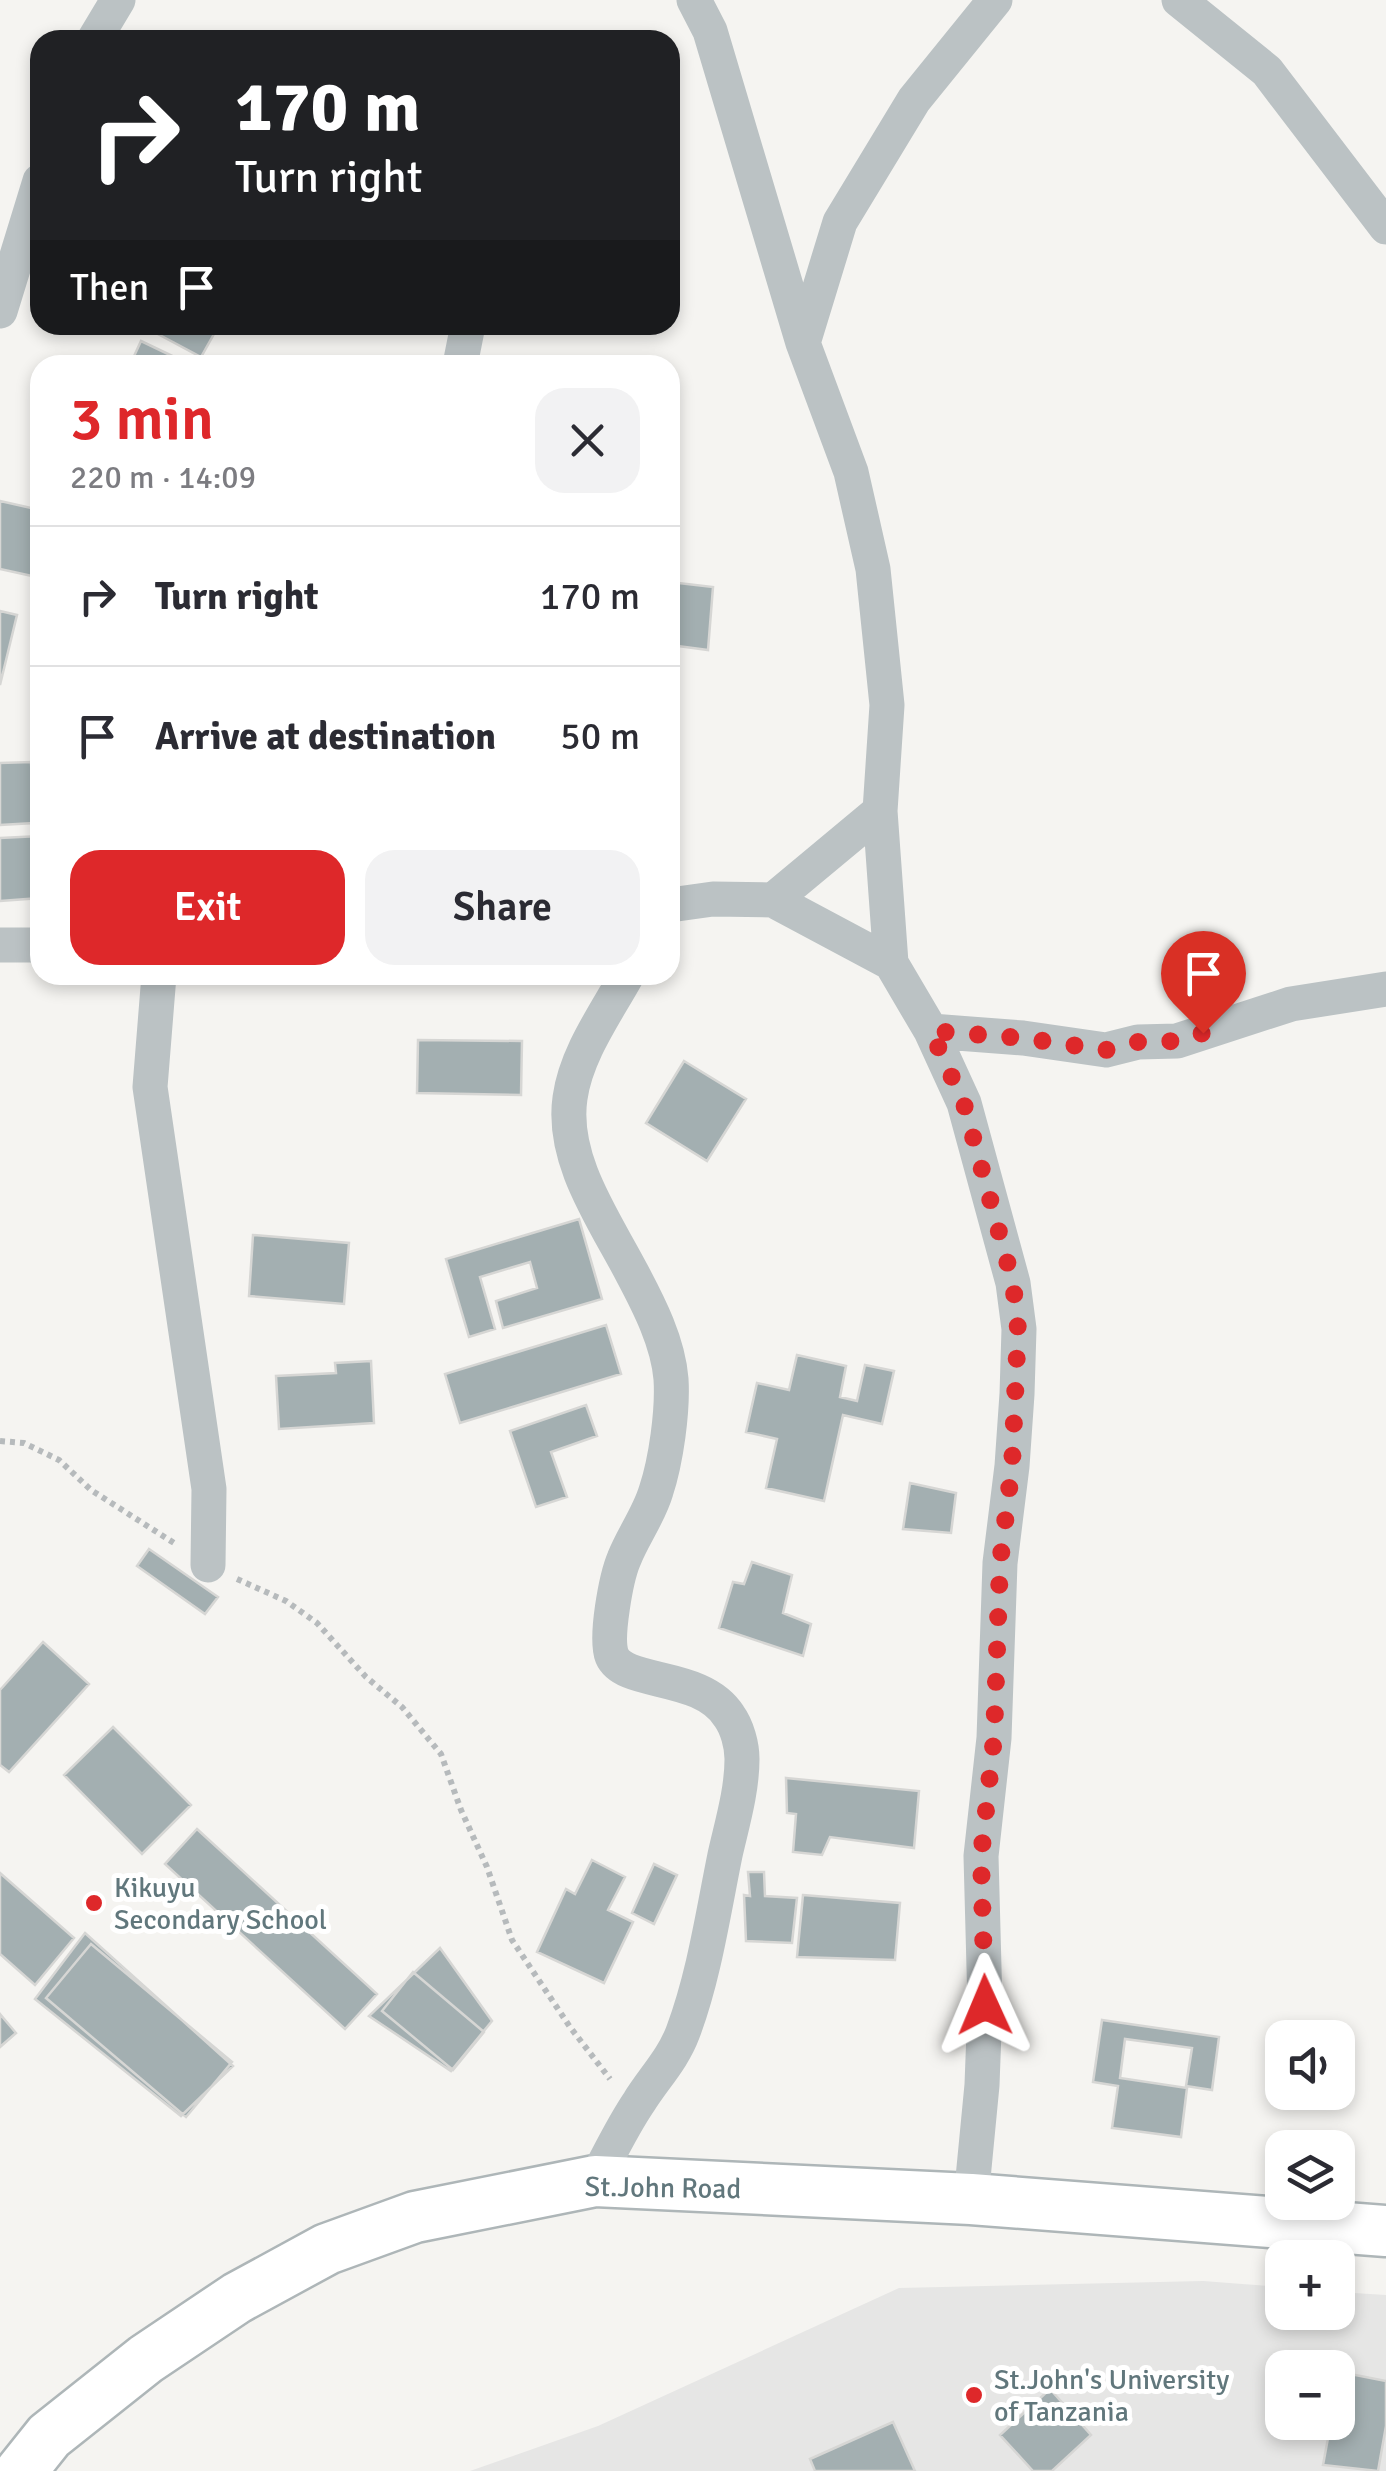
<!DOCTYPE html>
<meta charset="utf-8">
<style>
:root{--surface:#fff;--page:#f2f2f3;--text:#2b2b33;--muted:#7c7c81;--line:#e1e1e2;--accent:#de282a}
body{margin:0;font-family:Signika,sans-serif;background:var(--page);color:var(--text);height:100vh;display:flex;flex-direction:column;font-size:38px;white-space:nowrap}
*{box-sizing:border-box;margin:0}
p{font-size:32px;color:var(--muted)}
.icon{flex:none;width:55px;height:55px;fill:none;stroke:currentColor;stroke-width:2;stroke-linecap:round;stroke-linejoin:round}
.map{position:relative;flex:1;overflow:hidden}
.side{position:absolute;left:30px;top:355px;width:650px;height:630px;display:flex;flex-direction:column;background:var(--surface);border-radius:30px;box-shadow:0 5px 15px #0003}
.side>*{flex:none}
.hud{position:absolute;left:30px;top:30px;width:650px;height:305px;border-radius:30px;box-shadow:0 5px 15px #0003;background:#202124;color:#fff;overflow:hidden}
.tools{position:absolute;left:1265px;top:2020px;display:grid;gap:20px}
.tools a{display:grid;place-items:center;width:90px;height:90px;border-radius:20px;background:var(--surface);box-shadow:0 5px 15px #0003;font-size:50px}
.pin{position:absolute;display:grid;place-items:center;width:85px;height:85px;color:#fff;margin:-102px -42px;border-radius:50% 50% 50% 0;rotate:-45deg;box-shadow:0 0 10px #0007}
.pin .icon{rotate:45deg}
.me{position:absolute;width:110px;margin:-55px;rotate:359deg;stroke-linejoin:round;filter:drop-shadow(0 0 8px #0008)}
.turn{display:flex;align-items:center;gap:35px;height:210px;padding:0 40px;font-size:45px}
.turn .icon{width:130px;height:130px;stroke-width:2.5}
.turn b{display:block;font-size:70px;line-height:85px}
.then{display:flex;align-items:center;height:95px;padding:0 40px;background:#0003;gap:20px;font-size:38px}
.round{display:grid;place-items:center;flex:none;width:105px;height:105px;border-radius:30px;background:var(--page)}
.overview{display:flex;align-items:center;justify-content:space-between;height:170px;padding:0 40px}
h1{font-size:60px;font-weight:600;line-height:75px;color:var(--accent)}
.primary-button{display:flex;gap:20px;margin-top:auto;padding:20px 40px}
.primary-button a{flex:1;height:115px;border-radius:30px;background:var(--accent);color:#fff;font-size:40px;font-weight:600;line-height:115px;text-align:center}
.primary-button a+a{background:var(--page);color:var(--text)}
ul{padding:0;list-style:none}
li{display:flex;align-items:center;gap:30px;height:140px;padding:0 40px;border-top:2px solid var(--line)}
li div{flex:1}
li b{display:block;font-size:38px}
li em{font-style:normal}
.map>svg:first-child{display:block}
.built{fill:#e6e6e5;fill-rule:evenodd}
.building{fill:#a3afb1;stroke:#d6d6d4;stroke-width:2.5}
.lines{fill:none;stroke-linecap:round;stroke-linejoin:round}
.secondary-casing{stroke:#aeb6b8;stroke-width:55}
.path{stroke:#b6babc;stroke-width:6;stroke-dasharray:5 5;stroke-linecap:butt}
.street{stroke:#bbc2c4;stroke-width:35}
.secondary{stroke:#fff;stroke-width:50}
.route{stroke:#de282a;stroke-width:18;stroke-dasharray:0 32.4}
.poi-dot{fill:#de282a;stroke:#fff;stroke-width:4}
.labels{text-anchor:middle;stroke-width:10;stroke-linejoin:round;paint-order:stroke}
.poi-label{font-size:28px;fill:#61777c;stroke:#fff;text-anchor:start}
.street-label{font-size:28px;fill:#61777c;stroke:#fff}
</style>
<div class="map">
<svg width="1386" height="2471" viewBox="0 0 1386 2471">
<rect width="100%" height="100%" fill="#f5f4f1"/>
<path class="built" d="M1203 2281 1282 2287V2312H1338V2292L1386 2295V2471H470L598 2426 899 2288ZM1282 2368H1338V2422H1282Z"/>
<path class="building" d="M160 325H219L201 357 156 333Z
M141 341 191 365H130Z
M0 501 40 510V549L32 576 0 569Z
M670 582 713 587 708 650 670 645Z
M0 611 17 615 0 685Z
M31 762 34 823 0 825V763Z
M40 836V898L0 901V838Z
M418 1040 522 1041 521 1095 417 1093Z
M684 1061 746 1099 707 1161 646 1123Z
M579 1219 602 1299 503 1328 496 1301 537 1288 530 1262 480 1277 495 1329 469 1337 446 1259Z
M253 1235 349 1243 344 1304 249 1296Z
M606 1325 621 1374 460 1423 445 1374Z
M797 1355 846 1366 840 1397 857 1401 865 1365 894 1371 882 1424 843 1415 824 1501 766 1488 777 1439 746 1432 757 1383 789 1390Z
M371 1361 374 1423 279 1429 276 1376 336 1373 335 1363Z
M586 1405 597 1436 551 1452 567 1497 536 1507 510 1431Z
M910 1483 956 1493 951 1533 903 1529Z
M149 1549 218 1597 205 1614 137 1566Z
M752 1562 792 1575 783 1613 811 1624 803 1656 719 1628 733 1582 744 1584Z
M43 1642 89 1684 9 1772 0 1765V1690Z
M113 1727 191 1805 142 1854 64 1775Z
M786 1778 919 1791 914 1848 830 1837 822 1855 793 1852 796 1814 787 1813Z
M197 1829 377 1994 345 2029 165 1864Z
M592 1860 625 1877 608 1910 633 1922 604 1983 537 1952 566 1889 575 1894Z
M654 1864 677 1875 654 1924 632 1913Z
M748 1872H764L765 1896 797 1898 792 1943 746 1941 744 1895 750 1896Z
M0 1873 74 1938 35 1985 0 1954Z
M803 1895 900 1903 895 1960 797 1957Z
M85 1933 233 2066 181 2116 35 1999Z
M91 1944 232 2062 186 2117 46 1998Z
M440 1948 492 2021 451 2071 369 2016Z
M413 1972 484 2032 453 2070 382 2011Z
M0 2014 16 2033 0 2047Z
M1102 2020 1219 2037 1212 2090 1186 2086 1192 2048 1125 2039 1120 2078 1187 2088 1181 2137 1112 2128 1118 2086 1093 2082Z
M1340 2372 1386 2381V2426L1378 2471 1323 2465 1331 2422H1338Z
M1050 2389 1091 2435 1052 2471H1033L1000 2435Z
M893 2422 915 2471H815L810 2459Z"/>
<g class="lines">
<g class="secondary-casing">
<path id="secondary" d="M21 2471 49 2436 146 2359 237 2298 327 2249 415 2217 595 2181 971 2199 1386 2231"/>
</g>
<path class="path" d="M0 1441 24 1443 59 1460 91 1490 174 1543
M237 1579 286 1601 317 1623 366 1677 402 1707 441 1754 461 1810 487 1867 512 1940 570 2027 610 2079"/>
<path class="street" d="M694 0 710 31 803 343 851 472 873 569 887 705 880 811 891 963
M1179 0 1267 71 1386 227
M94 40 118 0
M0 311 40 181
M803 343 840 222 914 100 995 0
M460 365 468 325
M773 900 880 811
M670 905 713 899 773 900 891 963 931 1031 964 1103 1013 1283 1019 1329 1017 1394 1012 1466 1000 1563 994 1738 981 1856 985 2005 982 2085 971 2199
M0 945H40
M159 975 150 1087 209 1489 208 1565
M931 1031 1023 1038 1106 1050 1138 1042 1177 1041 1291 1004 1386 989
M595 2181C609 2155 622 2127 639 2102 654 2078 673 2059 683 2032 704 1976 713 1914 725 1855 732 1824 742 1791 742 1759 742 1745 737 1727 729 1716 701 1672 625 1686 612 1656 605 1638 616 1578 624 1559 633 1536 649 1515 656 1491 666 1461 673 1411 671 1379 668 1342 649 1305 632 1273 605 1221 561 1160 570 1098 576 1054 606 1013 627 975"/>
<use href="#secondary" class="secondary"/>
</g>
<g class="lines">
<path class="route" d="M985 2005 981 1856 994 1738 1000 1563 1012 1466 1018 1329 1013 1283 964 1104 931 1031 1023 1038 1106 1050 1138 1042 1177 1041 1203 1033"/>
</g>
<g class="poi-dot">
<circle cx="94" cy="1903" r="10"/>
<circle cx="974" cy="2395" r="10"/>
</g>
<g class="labels">
<g class="poi-label">
<text x="114" y="1897">Kikuyu<tspan x="114" dy="32">Secondary School</tspan></text>
<text x="994" y="2389">St.John's University<tspan x="994" dy="32">of Tanzania</tspan></text>
</g>
<g class="street-label">
<text transform="translate(663 2187) rotate(1)" y="10">St.John Road</text>
</g>
</g>
</svg>
<div class="tools">
<a><svg class="icon" aria-label="sound" viewBox="0 0 24 24"><path d="M4 9h4l5-4v14l-5-4H4zM17 9q2 3 0 6"/></svg></a>
<a><svg class="icon" aria-label="layers" viewBox="0 0 24 24"><path d="M12 4l9 5-9 5-9-5zM3 14l9 5 9-5"/></svg></a>
<a>+</a>
<a>−</a>
</div>
<div class="pin" style="left:1203px;top:1033px;background:#d93025"><svg class="icon" aria-label="arrive" viewBox="0 0 24 24"><path d="M6 21V4h12l-3 4 3 4H6"/></svg></div>
<svg class="me" style="left:985px;top:2005px" viewBox="-20 -20 40 40"><path d="M0-17L14 15 0 8-14 15z" fill="#de282a" stroke="#fff" stroke-width="4"/></svg>
<div class="hud">
<div class="turn"><svg class="icon" aria-label="right" viewBox="0 0 24 24"><path d="M7 20v-9h11M14 6l5 5-5 5"/></svg><div><b>170 m</b>Turn right</div></div>
<div class="then">Then<svg class="icon" aria-label="arrive" viewBox="0 0 24 24"><path d="M6 21V4h12l-3 4 3 4H6"/></svg></div>
</div>
<section class="side">
<div class="overview"><div><h1>3 min</h1><p>220 m · 14:09</p></div><a class="round"><svg class="icon" aria-label="close" viewBox="0 0 24 24"><path d="M6 6l12 12M18 6L6 18"/></svg></a></div>
<ul>
<li><svg class="icon" aria-label="right" viewBox="0 0 24 24"><path d="M7 20v-9h11M14 6l5 5-5 5"/></svg><div><b>Turn right</b></div><em>170 m</em></li>
<li><svg class="icon" aria-label="arrive" viewBox="0 0 24 24"><path d="M6 21V4h12l-3 4 3 4H6"/></svg><div><b>Arrive at destination</b></div><em>50 m</em></li>
</ul>
<div class="primary-button"><a>Exit</a><a>Share</a></div>
</section>
</div>
